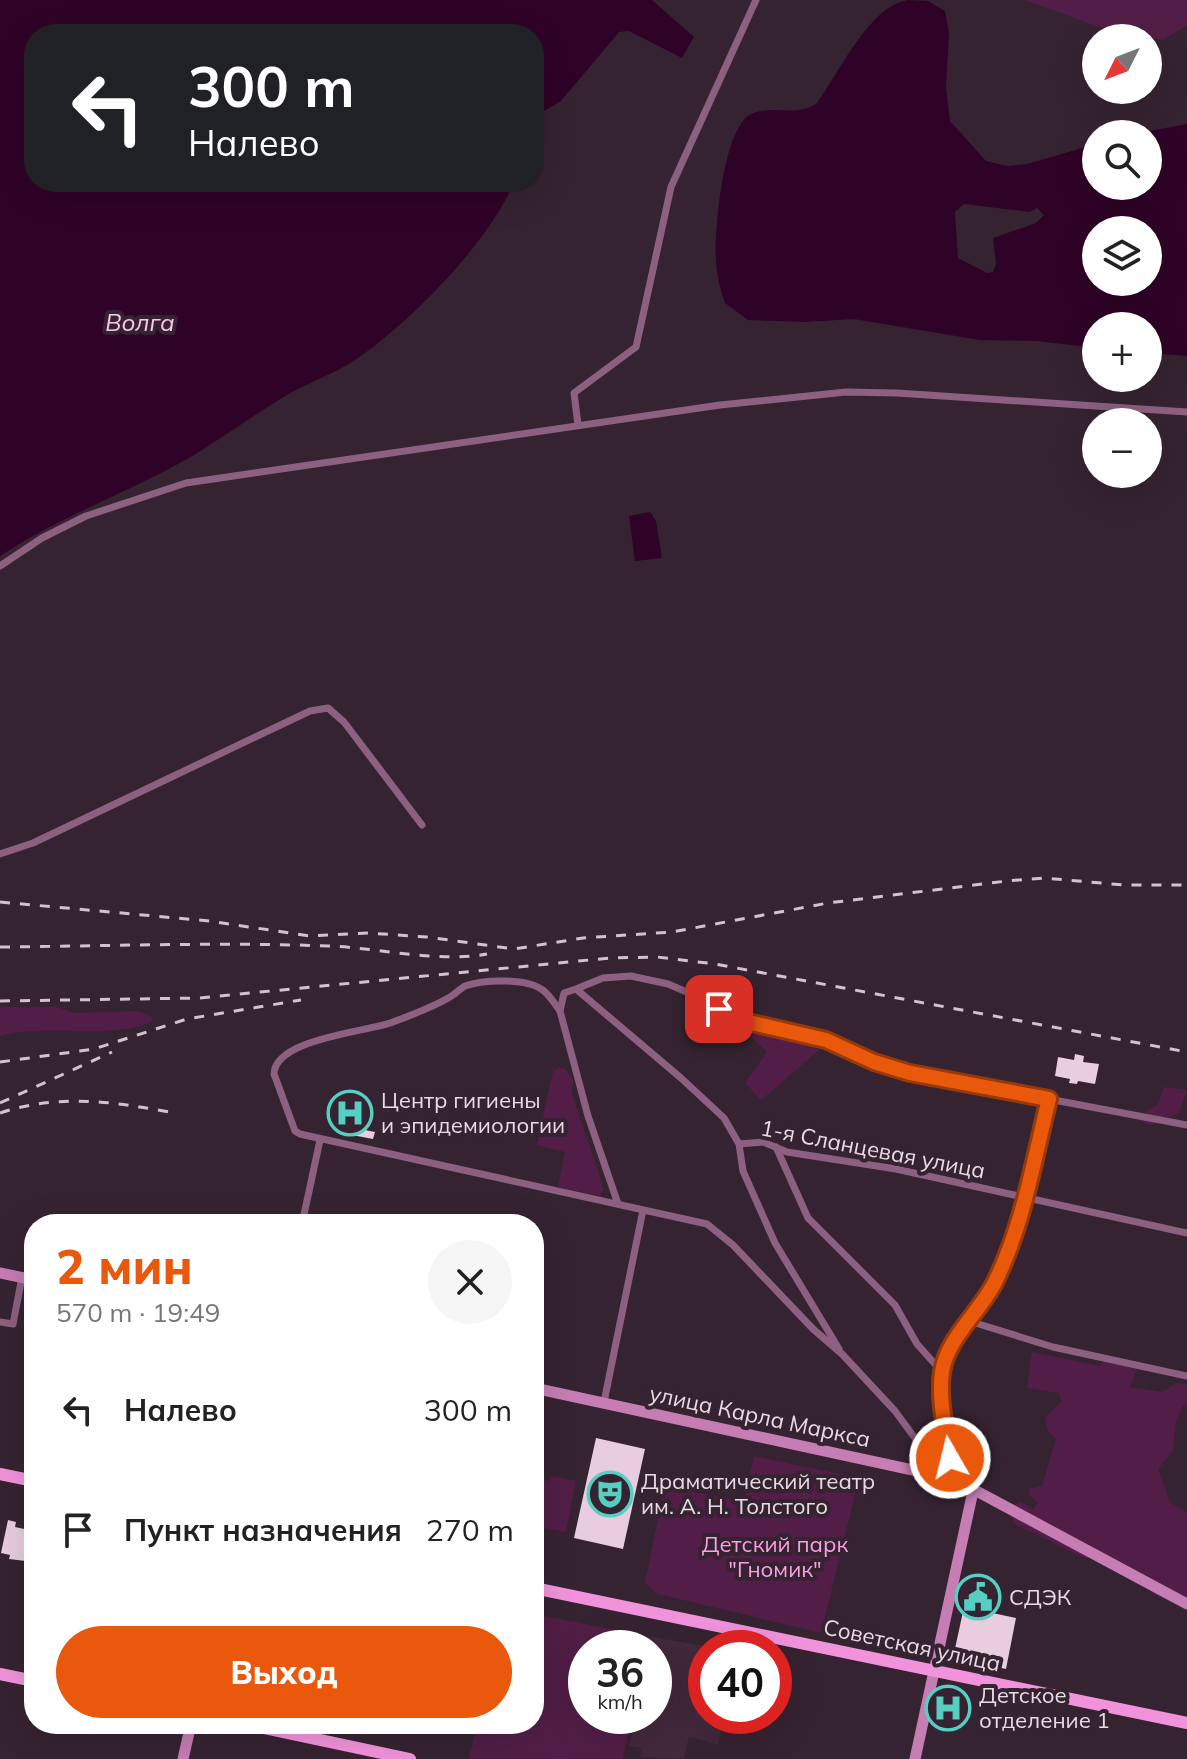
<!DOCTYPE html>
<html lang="ru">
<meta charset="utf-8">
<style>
:root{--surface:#fff;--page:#f6f6f6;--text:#222;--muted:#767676;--accent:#ea580c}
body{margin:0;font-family:Mulish,sans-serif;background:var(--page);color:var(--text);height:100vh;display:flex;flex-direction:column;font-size:30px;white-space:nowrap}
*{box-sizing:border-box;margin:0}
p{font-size:26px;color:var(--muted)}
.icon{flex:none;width:44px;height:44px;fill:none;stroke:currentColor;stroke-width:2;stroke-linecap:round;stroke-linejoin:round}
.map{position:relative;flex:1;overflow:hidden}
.drawer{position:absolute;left:24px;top:1214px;width:520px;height:520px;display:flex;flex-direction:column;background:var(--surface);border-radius:32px;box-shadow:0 8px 32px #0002}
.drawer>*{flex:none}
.guide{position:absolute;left:24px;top:24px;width:520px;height:168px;border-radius:32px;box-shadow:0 8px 32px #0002;background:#202124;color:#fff;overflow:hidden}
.needle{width:52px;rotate:228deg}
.controls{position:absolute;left:1082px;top:24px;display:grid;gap:16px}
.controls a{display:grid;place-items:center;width:80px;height:80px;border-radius:50%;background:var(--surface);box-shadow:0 8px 32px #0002;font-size:40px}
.speed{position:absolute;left:568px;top:1630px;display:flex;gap:16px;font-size:40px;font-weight:700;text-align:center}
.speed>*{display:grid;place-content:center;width:104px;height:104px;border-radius:50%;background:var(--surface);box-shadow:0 8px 32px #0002;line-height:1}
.speed small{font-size:20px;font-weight:400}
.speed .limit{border:12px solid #d22;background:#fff;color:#111}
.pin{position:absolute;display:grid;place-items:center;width:68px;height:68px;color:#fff;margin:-34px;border-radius:16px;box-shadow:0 4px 12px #0006}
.me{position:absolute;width:88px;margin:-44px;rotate:352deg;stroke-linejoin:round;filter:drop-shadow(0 0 6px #0008)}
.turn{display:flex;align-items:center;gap:28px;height:168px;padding:0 32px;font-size:36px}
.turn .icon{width:104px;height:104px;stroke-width:2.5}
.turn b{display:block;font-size:56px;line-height:68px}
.round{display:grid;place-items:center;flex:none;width:84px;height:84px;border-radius:42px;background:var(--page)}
.overview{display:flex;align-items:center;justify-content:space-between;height:136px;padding:0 32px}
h1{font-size:48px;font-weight:800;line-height:60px;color:var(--accent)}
.cta{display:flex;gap:16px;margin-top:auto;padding:16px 32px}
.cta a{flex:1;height:92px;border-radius:48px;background:var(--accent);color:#fff;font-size:32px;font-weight:800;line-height:92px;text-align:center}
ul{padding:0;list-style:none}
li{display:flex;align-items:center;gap:24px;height:120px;padding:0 32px}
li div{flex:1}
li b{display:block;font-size:30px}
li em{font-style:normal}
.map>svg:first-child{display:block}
.built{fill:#42293b}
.green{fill:#521e47}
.water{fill:#2f0327;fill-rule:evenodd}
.building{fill:#e7cddf}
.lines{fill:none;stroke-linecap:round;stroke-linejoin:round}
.street{stroke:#8d6081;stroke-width:7}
.secondary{stroke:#c67db3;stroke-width:11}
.primary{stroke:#f193da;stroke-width:12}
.rail{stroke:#d1c3cd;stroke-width:3;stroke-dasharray:10 10;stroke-linecap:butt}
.route-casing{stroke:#983908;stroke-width:20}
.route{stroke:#ea580c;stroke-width:14}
.labels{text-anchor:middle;stroke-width:8;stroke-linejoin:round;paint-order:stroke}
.poi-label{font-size:22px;fill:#e8dbe4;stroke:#362331;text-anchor:start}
.street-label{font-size:22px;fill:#e8dbe4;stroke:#362331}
.park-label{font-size:22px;fill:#fb9fe4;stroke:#362331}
.water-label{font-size:24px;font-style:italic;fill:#fdc4ed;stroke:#362331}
</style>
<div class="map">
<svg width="1187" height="1759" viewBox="0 0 1187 1759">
<rect width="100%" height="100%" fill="#362331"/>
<path class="built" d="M646 1636 717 1648H706V1716H723L718 1745 689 1736 684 1759 640 1757 642 1748 629 1746 636 1716H654V1648H649Z"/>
<path class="green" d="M1025 0H1187V25L1163 40 1113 32Z
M0 1007H57L74 1013 140 1011 154 1019C125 1042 40 1022 0 1036Z
M761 1030C780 1042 799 1038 819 1050L761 1100 745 1083 767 1052 750 1036Z
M559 1067 565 1069 573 1079 572 1094 600 1177 603 1190 600 1196 558 1187 565 1152 537 1145 553 1072Z
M1164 1087 1187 1090 1179 1113 1151 1125 1136 1119 1158 1104Z
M1032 1352 1100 1366 1107 1359 1137 1369 1130 1387 1162 1392 1177 1383 1187 1385V1407L1183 1406 1176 1420 1173 1451 1158 1469 1170 1502 1187 1513V1609L1152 1593 1147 1583 1091 1557 1086 1559 1013 1523 1011 1507 1021 1502 1033 1509 1038 1503 1030 1496 1028 1489 1042 1486 1056 1439 1048 1431 1045 1417 1061 1402 1059 1393 1027 1388Z
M754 1456 859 1478 821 1633 658 1594 645 1583 665 1485 744 1502Z
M550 1476 576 1481 566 1532 534 1526V1478L549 1481Z
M534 1614 646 1636 644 1648H586V1716H631L623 1759H469L477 1724H534Z"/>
<path class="water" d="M0 0H652L694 37 682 58 629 31 619 32 561 101 534 117V34H34V182H514C490 242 406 327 352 362 330 376 304 384 282 398 251 417 221 439 189 458 127 493 61 516 0 556Z
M908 0 928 1 945 11 949 33 946 88 950 121 986 161 1007 166 1027 164 1096 144V186H1148V134H1133L1187 124V356L1148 353V326H1096V348L1037 341 980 340 854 319 804 322 748 320 725 303C720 289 717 276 716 261 714 232 723 128 751 114 772 104 796 118 817 103 839 73 870 5 908 0ZM964 204 1030 212 1037 208 1044 215 1036 223 993 238 996 264 993 272 987 273 958 258 955 212ZM1096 230H1148V282H1096Z
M650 512 656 521 662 558 635 561 629 516Z"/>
<path class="building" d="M1075 1054 1084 1056 1083 1062 1099 1064 1095 1084 1078 1081 1077 1084 1069 1083 1070 1079 1055 1076 1058 1057 1074 1060Z
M346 1099 360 1101 355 1128 375 1132 373 1139 336 1132 337 1125H340Z
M596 1438 645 1449 623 1549 574 1538Z
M8 1520 16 1522 15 1527 34 1531V1562L9 1559 10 1555 1 1553Z
M964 1607 1016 1618 1006 1669 953 1658Z"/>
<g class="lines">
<path class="street" d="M578 425 574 393 636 347 671 187 756 0
M0 566 42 538 86 516 186 483 720 405 846 392 897 393 1187 412
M0 854 33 843 310 711 328 708 344 722 422 825
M576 989 603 978 631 976 668 984 703 999 735 1019 826 1040 874 1062 910 1073 1187 1125
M560 1011C555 1004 550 996 544 991 528 978 485 979 465 986 460 989 455 994 450 997 433 1007 412 1015 393 1022 368 1032 275 1038 274 1074L295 1131 300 1134 707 1224 733 1245 813 1329 842 1354 895 1411 943 1476
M739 1144 763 1142 787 1152 896 1169 1187 1233
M776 1147 808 1218 895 1305 917 1344 942 1372
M618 1204 588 1116 560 1011 564 993 576 989 681 1078 724 1118 739 1144 743 1171 775 1243 839 1349
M302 1224 320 1140
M969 1321 1053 1347 1187 1376
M0 1322 13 1324 22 1277
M604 1402 643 1210"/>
<path class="secondary" d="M0 1273 34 1280
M534 1388 954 1479 1187 1604
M954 1479C948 1445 937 1404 943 1370 949 1335 982 1311 996 1281 1022 1223 1034 1159 1049 1099
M183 1759 191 1724
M915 1759 973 1491"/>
<path class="primary" d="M0 1474 34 1481
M534 1588 1187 1723
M0 1674 34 1681
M245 1724 410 1759"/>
<path class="rail" d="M0 902 209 921 310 936 368 933 427 937 514 949 583 938 672 932 828 903 1007 881 1044 878 1123 885H1187
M0 947C110 946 219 942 329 946 380 948 437 963 487 954
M0 1001 199 998 610 958 657 957 715 964 1187 1052
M0 1062 94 1049 187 1019 301 1000
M0 1103 112 1052
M0 1113C58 1094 110 1101 169 1112"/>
</g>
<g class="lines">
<g class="route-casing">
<path id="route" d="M719 1009 735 1019 826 1040 874 1062 910 1073 1049 1099C1034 1159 1023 1226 995 1282 980 1312 947 1338 942 1372 938 1400 946 1430 950 1458"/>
</g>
<use href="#route" class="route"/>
</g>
<defs>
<g id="hospital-ring" transform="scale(2.3)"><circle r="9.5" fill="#362331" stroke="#57cec2" stroke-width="1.5"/><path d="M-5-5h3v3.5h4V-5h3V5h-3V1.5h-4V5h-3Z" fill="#57cec2"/></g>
<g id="theatre-ring" transform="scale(2.3)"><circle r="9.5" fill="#362331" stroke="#57cec2" stroke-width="1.5"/><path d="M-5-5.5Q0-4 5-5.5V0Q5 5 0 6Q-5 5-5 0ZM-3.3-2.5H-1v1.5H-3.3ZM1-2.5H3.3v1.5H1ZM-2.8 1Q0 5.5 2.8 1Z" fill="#57cec2"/></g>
<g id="civic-ring" transform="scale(2.3)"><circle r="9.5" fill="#362331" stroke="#57cec2" stroke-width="1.5"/><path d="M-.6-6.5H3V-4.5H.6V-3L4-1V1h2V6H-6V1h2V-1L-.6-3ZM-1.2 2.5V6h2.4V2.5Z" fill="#57cec2"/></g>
</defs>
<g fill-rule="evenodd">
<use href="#hospital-ring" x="350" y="1113"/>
<use href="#theatre-ring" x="610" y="1494"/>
<use href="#civic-ring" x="978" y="1597"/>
<use href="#hospital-ring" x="948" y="1708"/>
</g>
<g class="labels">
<g class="poi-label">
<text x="381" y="1108">Центр гигиены<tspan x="381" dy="25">и эпидемиологии</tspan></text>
<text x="641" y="1489">Драматический театр<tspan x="641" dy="25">им. А. Н. Толстого</tspan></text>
<text x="1009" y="1605">СДЭК</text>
<text x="979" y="1703">Детское<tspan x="979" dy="25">отделение 1</tspan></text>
</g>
<g class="street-label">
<text transform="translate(873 1149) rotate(11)" y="8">1-я Сланцевая улица</text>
<text transform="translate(760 1416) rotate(12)" y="8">улица Карла Маркса</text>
<text transform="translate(912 1645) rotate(12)" y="8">Советская улица</text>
</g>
<g class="park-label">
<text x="775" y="1552">Детский парк<tspan x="775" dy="25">"Гномик"</tspan></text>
</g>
<g class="water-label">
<text x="140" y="331">Волга</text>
</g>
</g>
</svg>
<div class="controls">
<a><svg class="needle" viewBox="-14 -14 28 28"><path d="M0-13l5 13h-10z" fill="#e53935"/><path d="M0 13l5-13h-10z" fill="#767676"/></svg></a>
<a><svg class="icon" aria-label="search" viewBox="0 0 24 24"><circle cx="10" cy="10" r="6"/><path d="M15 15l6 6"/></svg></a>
<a><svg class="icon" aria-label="layers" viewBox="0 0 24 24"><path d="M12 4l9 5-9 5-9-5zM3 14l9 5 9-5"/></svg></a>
<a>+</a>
<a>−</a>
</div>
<div class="speed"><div>36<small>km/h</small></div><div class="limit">40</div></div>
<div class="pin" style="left:719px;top:1009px;background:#d93025"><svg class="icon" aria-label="arrive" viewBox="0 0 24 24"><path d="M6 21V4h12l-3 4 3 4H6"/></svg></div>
<svg class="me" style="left:950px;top:1458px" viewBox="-20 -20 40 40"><circle r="17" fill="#ea580c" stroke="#fff" stroke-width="3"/><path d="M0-11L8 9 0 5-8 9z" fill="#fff"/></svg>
<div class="guide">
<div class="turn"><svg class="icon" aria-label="left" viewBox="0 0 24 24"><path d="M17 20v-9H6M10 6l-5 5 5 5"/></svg><div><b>300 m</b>Налево</div></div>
</div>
<section class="drawer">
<div class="overview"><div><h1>2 мин</h1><p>570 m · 19:49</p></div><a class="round"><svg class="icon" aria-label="close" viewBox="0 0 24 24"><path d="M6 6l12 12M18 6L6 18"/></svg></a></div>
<ul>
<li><svg class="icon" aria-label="left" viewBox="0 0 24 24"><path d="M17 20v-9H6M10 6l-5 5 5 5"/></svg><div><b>Налево</b></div><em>300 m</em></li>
<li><svg class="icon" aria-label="arrive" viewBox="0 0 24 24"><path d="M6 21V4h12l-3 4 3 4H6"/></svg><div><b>Пункт назначения</b></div><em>270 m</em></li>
</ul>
<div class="cta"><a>Выход</a></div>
</section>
</div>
